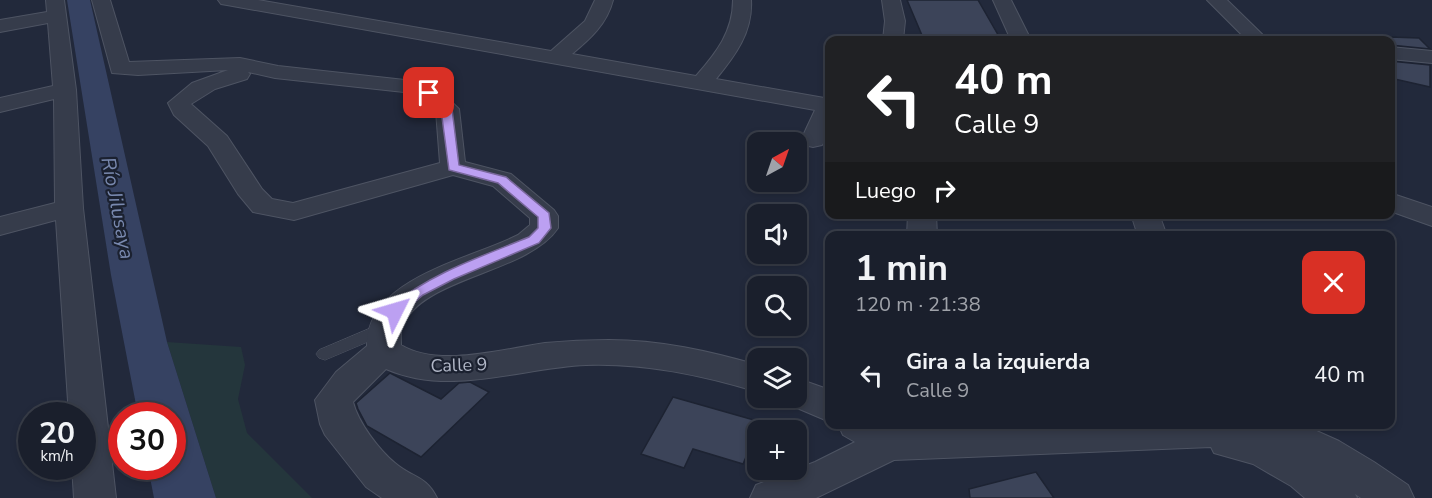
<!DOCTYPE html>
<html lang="es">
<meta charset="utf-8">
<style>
:root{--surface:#1a1f2c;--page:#232734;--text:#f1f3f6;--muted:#9fa2a9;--line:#383d48}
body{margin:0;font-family:"Nunito Sans",sans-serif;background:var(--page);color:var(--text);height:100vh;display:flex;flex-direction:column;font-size:22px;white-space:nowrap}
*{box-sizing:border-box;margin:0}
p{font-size:20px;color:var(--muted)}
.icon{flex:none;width:33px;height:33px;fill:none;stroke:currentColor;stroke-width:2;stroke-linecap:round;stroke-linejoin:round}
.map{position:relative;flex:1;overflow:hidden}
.panel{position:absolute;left:825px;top:231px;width:570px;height:198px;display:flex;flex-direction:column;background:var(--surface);border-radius:12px;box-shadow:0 3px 9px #0003,0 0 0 2px var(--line)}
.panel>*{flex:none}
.hud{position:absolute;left:825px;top:36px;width:570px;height:183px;border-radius:12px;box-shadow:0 3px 9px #0003,0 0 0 2px var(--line);background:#202124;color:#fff;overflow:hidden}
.needle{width:39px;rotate:40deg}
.controls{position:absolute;left:747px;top:132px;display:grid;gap:12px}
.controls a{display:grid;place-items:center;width:60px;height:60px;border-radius:12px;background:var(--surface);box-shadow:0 3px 9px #0003,0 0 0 2px var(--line);font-size:30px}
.speed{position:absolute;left:18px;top:402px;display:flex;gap:12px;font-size:30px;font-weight:700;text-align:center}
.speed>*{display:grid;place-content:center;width:78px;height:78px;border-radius:50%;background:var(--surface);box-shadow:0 3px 9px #0003,0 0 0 2px var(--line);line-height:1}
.speed small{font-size:15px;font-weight:400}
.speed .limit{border:9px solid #d22;background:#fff;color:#111}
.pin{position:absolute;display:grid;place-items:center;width:51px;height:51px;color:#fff;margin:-26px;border-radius:12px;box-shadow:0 3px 9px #0006}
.me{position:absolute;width:66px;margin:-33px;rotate:50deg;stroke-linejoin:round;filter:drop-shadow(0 0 4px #0008)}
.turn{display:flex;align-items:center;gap:21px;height:126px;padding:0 30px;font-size:27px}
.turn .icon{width:78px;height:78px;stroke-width:2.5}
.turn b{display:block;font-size:42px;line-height:51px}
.then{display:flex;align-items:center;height:57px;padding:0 30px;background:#0003;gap:12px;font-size:22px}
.round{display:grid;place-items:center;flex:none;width:63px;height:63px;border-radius:12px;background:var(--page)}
.headline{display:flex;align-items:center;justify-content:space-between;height:102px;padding:0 30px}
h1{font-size:36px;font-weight:700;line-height:45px}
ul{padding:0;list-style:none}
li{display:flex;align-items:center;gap:18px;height:84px;padding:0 30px}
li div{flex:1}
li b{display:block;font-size:22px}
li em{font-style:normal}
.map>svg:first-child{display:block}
.green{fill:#24363c}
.water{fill:#364262}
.building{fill:#3c4459;stroke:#1d2332;stroke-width:1.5}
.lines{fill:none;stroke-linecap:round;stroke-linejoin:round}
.lane-casing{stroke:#4e5463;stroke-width:1}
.street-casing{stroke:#4e5463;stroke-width:2}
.lane{fill:#363c4b;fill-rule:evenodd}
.street{fill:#363c4b;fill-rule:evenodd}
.route{fill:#bca0f2;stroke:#7a689d;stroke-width:1.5}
.labels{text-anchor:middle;stroke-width:4.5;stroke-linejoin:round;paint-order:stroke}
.street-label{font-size:18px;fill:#b1b7c7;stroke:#1b2130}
.water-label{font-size:20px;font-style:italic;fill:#7989af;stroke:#1b2130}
</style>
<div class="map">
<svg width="1432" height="498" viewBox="0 0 1432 498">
<rect width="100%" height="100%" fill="#22293b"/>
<path class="green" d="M167 342 241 347 245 365 238 399 247 433 312 498H216Z"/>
<path class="water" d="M67 0H90L167 342 216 498H154L148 467 172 466V416L138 415 111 275Z"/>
<path class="building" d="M907 0H978L1001 40H924Z
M1390 37 1419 38 1430 49 1390 45Z
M1390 61 1430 65V87L1390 78Z
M390 373 441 399 459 383 470 382 489 392 421 457 367 426 358 409 356 403Z
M673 397 761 422 743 464 693 449 684 468 641 454Z
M1036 472 1054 498H970L969 489Z"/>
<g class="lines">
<g class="lane-casing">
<path id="lane" d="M385 322 391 324 393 328 391 332 325 360 319 358 316 354 319 350Z"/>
</g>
<g class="street-casing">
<path id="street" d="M46 0H64L76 90 83 208 116 498H74L72 466H82V416H69L56 220 0 235V217L55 203 54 99 0 112V98L53 86 48 23 0 32V20L47 12Z
M92 0H110L129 62 240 58 278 66 414 81 437 88 459 109 465 162 511 174 554 210 558 216V228C527 274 421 277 402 327 400 332 401 339 401 345 439 368 503 349 545 343 566 341 588 340 609 340 660 340 709 351 758 365V392C701 375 645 363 586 365 519 368 451 397 386 369L353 402C358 422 379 450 395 463 412 478 426 475 437 498H382L366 487 325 435 320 424 315 400 336 372 367 346C366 278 469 260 518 235L530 225V218L493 186 453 175 294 220 253 212 238 194 208 146 174 115 168 103 192 83 228 70 138 75 112 73ZM248 72 275 78 404 92 421 98 436 111 440 163 293 203 272 199 262 189 227 136 191 104 215 89 247 79 250 74Z
M218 0H258L551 51 585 21 595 0H613C607 24 590 39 572 54L696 76C716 53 733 32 733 0H751C753 32 735 56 716 79L830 99V131L822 145 813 147 804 145 801 140 815 110 227 5 221 4Z
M882 0H900L905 21 903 40H883L885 21Z
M993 0H1011L1031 40H1011Z
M1207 0H1227L1268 40H1247Z
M1390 47 1432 51V63L1390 59Z
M1390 193 1432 207V226L1390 211Z
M908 214H936L937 236H907Z
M1131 214H1159L1167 236H1138Z
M796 378 830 390V422L783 402 781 398H796Z
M838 424H889L895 428 1005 424H1301L1339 441 1374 462 1408 485 1414 498H1361L1355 494 1357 498H1305L1291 486 1253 464 1214 453 1211 447 894 460 816 498H750L756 485 815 462 855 442 843 435Z"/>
</g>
<use href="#lane" class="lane"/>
<use href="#street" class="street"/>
</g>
<path class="route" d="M429 90 452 109 459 165 506 177 549 213 551 228 539 243 454 279 423 295 401 314 395 316 388 311 390 307C431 273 480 257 529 237L538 228V217L498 183 449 170 441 110 424 93Z"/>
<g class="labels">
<g class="street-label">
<text transform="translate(459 365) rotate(-2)" y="6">Calle 9</text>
</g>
<g class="water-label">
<text transform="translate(118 208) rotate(79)" y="7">Río Jilusaya</text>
</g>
</g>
</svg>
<div class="controls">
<a><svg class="needle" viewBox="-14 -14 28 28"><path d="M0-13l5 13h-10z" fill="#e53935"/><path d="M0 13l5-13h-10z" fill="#9fa2a9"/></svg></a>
<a><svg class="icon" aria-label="sound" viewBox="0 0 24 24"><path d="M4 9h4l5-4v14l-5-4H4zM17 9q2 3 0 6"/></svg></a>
<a><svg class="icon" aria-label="search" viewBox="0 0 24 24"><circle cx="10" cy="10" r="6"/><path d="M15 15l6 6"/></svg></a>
<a><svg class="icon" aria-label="layers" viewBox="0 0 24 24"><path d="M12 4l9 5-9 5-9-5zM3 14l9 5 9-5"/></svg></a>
<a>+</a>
</div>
<div class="speed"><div>20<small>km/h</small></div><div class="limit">30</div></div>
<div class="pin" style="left:429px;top:93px;background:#d93025"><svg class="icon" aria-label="arrive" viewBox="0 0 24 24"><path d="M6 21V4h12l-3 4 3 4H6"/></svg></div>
<svg class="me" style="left:395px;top:311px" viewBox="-20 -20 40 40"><path d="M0-17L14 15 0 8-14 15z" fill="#bca0f2" stroke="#fff" stroke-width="4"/></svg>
<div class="hud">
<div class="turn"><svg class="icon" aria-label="left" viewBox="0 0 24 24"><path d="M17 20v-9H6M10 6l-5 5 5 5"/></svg><div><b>40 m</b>Calle 9</div></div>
<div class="then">Luego<svg class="icon" aria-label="right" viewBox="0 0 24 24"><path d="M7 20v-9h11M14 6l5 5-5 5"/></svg></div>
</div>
<section class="panel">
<div class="headline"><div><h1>1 min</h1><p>120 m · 21:38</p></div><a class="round" style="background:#d93025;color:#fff"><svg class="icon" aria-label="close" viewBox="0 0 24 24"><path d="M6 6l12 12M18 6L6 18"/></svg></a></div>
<ul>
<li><svg class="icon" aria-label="left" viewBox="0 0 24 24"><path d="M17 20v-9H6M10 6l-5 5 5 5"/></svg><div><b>Gira a la izquierda</b><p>Calle 9</p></div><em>40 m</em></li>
</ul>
</section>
</div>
